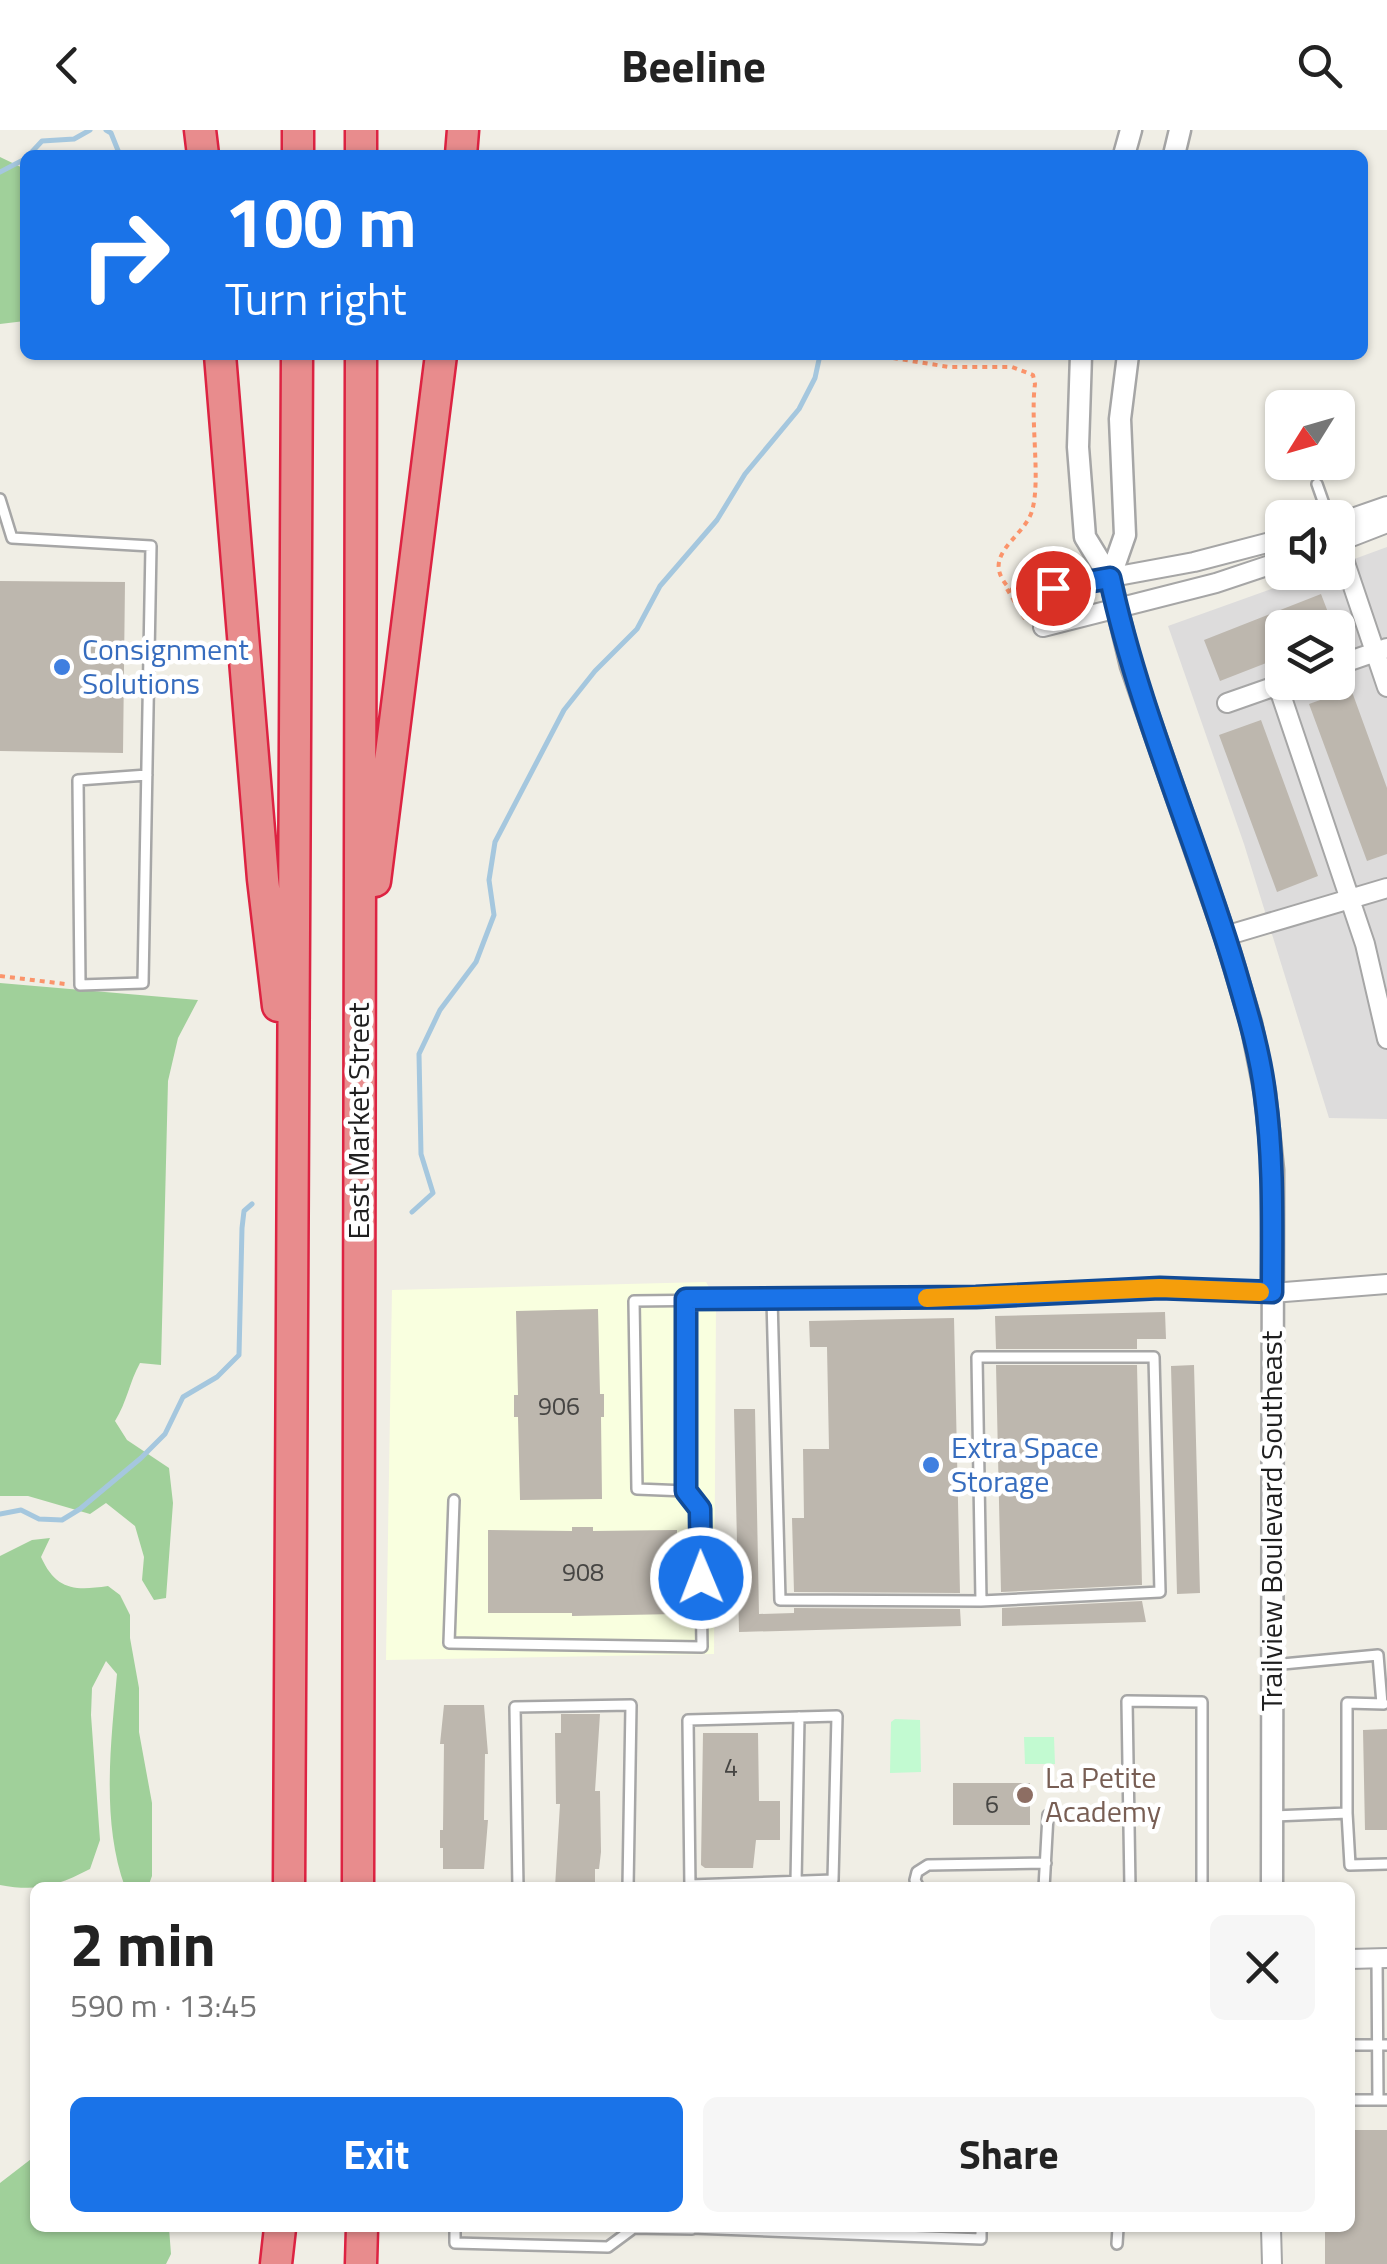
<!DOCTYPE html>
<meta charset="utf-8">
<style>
:root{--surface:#fff;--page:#f6f6f6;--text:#222;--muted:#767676;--accent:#1a73e8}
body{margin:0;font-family:"Titillium Web",sans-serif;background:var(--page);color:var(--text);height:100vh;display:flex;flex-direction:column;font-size:38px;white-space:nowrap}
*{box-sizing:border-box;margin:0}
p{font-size:32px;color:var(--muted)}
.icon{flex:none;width:55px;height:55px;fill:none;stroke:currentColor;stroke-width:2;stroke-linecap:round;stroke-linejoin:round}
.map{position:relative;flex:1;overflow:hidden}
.side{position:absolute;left:30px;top:1752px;width:1325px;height:350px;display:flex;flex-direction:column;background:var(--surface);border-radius:15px;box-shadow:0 2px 8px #0004}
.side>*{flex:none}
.top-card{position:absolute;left:20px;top:20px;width:1348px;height:210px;border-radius:15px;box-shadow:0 2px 8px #0004;background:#1a73e8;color:#fff;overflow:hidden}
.needle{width:65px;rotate:233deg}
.tools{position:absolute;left:1265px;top:260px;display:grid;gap:20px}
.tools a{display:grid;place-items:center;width:90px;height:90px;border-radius:15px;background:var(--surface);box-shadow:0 2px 8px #0004;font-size:50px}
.pin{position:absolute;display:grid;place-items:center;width:85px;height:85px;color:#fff;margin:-42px;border:5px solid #fff;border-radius:50%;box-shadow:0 2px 10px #0007}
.me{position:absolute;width:110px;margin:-55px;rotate:359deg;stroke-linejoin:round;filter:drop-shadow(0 0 8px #0008)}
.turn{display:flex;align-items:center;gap:35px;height:210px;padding:0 40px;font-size:45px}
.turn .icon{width:130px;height:130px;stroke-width:2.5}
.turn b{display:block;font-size:70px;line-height:85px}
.round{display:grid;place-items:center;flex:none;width:105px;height:105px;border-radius:15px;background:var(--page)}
.summary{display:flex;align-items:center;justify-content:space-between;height:170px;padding:0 40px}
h1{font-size:60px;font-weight:700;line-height:75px}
.primary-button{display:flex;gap:20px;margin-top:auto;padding:20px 40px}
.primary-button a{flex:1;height:115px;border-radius:15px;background:var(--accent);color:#fff;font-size:40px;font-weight:700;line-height:115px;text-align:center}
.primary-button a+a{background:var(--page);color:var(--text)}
header{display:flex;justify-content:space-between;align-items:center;height:130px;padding:0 40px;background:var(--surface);font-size:45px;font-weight:700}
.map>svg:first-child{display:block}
.residential{fill:#dddcdc;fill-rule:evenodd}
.education{fill:#f9ffdf}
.forest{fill:#a0d09a}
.park{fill:#c2fad1}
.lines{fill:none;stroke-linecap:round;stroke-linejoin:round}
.stream{stroke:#a5c7de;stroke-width:5}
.building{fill:#bdb7ae}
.service-casing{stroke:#a6a6a6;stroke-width:14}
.minor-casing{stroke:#a6a6a6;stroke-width:22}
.tertiary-casing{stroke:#a6a6a6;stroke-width:25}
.motorway-casing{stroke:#dd2342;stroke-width:35}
.path{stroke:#fb946b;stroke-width:4;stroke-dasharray:5 5;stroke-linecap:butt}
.service{stroke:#fff;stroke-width:9}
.minor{stroke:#fff;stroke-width:18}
.tertiary{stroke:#fff;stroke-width:20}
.motorway{stroke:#e88c8d;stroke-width:30}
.route-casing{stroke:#114b97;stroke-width:25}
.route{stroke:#1a73e8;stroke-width:18}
.slow{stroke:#f59e0b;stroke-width:18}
.shop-dot{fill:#3f7fe0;stroke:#fff;stroke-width:4}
.education-dot{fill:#8d6e63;stroke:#fff;stroke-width:4}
.labels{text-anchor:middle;stroke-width:9;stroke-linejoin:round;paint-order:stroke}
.number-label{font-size:25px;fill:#464543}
.shop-label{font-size:30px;fill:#366cbe;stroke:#fff;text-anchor:start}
.street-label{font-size:30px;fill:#1f1f1f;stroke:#fff}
.education-label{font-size:30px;fill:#785e54;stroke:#fff;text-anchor:start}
</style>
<header><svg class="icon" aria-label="back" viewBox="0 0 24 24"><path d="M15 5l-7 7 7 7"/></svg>Beeline<svg class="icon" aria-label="search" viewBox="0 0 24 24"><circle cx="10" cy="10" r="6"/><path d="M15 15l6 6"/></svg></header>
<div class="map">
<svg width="1387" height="2134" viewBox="0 0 1387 2134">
<rect width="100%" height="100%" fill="#f0eee5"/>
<path class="residential" d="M1387 417V989L1329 988 1244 714 1168 496 1316 443 1338 442V435ZM1282 498H1338V552H1282Z"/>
<path class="education" d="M706 1152 716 1169 714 1524 386 1530 392 1160Z"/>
<path class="forest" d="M0 27 25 39V191L0 194Z
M0 853 198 870 178 908 168 951 161 1235 140 1233C129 1253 127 1272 115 1291L127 1310 169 1338 173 1373 166 1468 154 1470 142 1450 144 1427 135 1396 106 1373 90 1384 28 1366H0Z
M50 1408 41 1427C56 1460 74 1461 108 1456L120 1465 130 1485V1508L139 1558V1602L152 1673V1746L148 1757H125C101 1691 111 1613 117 1544L106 1531 92 1558 91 1585 100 1710 90 1739C57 1756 37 1762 0 1755V1426L32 1410Z
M35 2026V2098H169L171 2124 166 2134H0V2053Z"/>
<path class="park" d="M895 1589 920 1590 921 1642 890 1643 891 1592Z
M1024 1607H1054L1055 1634H1025Z"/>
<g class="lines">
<path class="stream" d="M106 0 111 3 119 23
M29 25 42 11 74 9 90 0
M0 42 25 29
M412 1082 433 1063 421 1024 419 924 440 880 476 832 494 785 489 750 495 712 564 580 595 541 637 499 660 456 717 390 745 344 799 279 815 248 820 225
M0 1384 21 1380 39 1389 62 1390 80 1379 141 1328 165 1304 183 1267 217 1247 239 1225 242 1098 244 1081 252 1074"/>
</g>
<path class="building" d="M0 451 125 452 123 623 0 621Z
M1321 464 1334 498H1282V527L1220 551 1204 510Z
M1351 559 1387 658V724L1367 731 1309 574Z
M1261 590 1318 746 1277 762 1219 605Z
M598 1179 600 1264H604V1287H601L602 1369 520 1370 518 1287H514V1265H518L516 1181Z
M1165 1182 1166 1209H1137V1219H996L995 1186Z
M954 1188 960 1463 794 1462 792 1388H804L803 1319H829L827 1217H810L809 1191Z
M996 1235H1137L1142 1455 1001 1462Z
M1194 1235 1200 1463 1177 1464 1171 1236Z
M734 1279H755L759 1484 794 1483V1478L960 1479 961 1496 739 1502Z
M572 1397H593V1401L677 1400V1484L572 1486V1483H488V1400L572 1401Z
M1142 1471 1146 1492 1002 1496V1478Z
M444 1575H484L488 1624H485L484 1690H488L484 1739H443V1718H440V1700H443L444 1614H440Z
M561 1584H600L595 1661H600L601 1722 599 1739H595V1757H555L560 1674H556L555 1603H561Z
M1387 1599V1700H1365L1363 1600Z
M703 1603H758L759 1671H780V1710H756L753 1738H705L701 1735Z
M953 1653H1030V1695H953Z
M1350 2000H1387V2134H1325V2098H1350Z"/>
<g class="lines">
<g class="service-casing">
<path id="service" d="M1317 354 1329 388
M0 369 12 408 151 416 143 853 80 855 78 650 147 645
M686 1169V1361L637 1359 634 1171 976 1167 1160 1158 1272 1163
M772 1169 780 1470 981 1471 977 1227H1154L1160 1462 981 1471
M454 1370 449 1513 702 1517 700 1379 686 1361
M1272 1535 1378 1525 1382 1574
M1347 1683V1573L1384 1574
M1274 1686 1347 1683 1350 1735 1387 1734
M796 1753 799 1587
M690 1755 833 1750
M518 1758 515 1577 631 1575 628 1758
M690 1758 688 1590 837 1586 833 1750 827 1758
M919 1758 915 1750 917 1742 928 1735 1046 1733
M1044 1758 1048 1685
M1130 1758 1127 1571 1202 1572V1758
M1377 1828 1378 1970H1387
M1350 1915H1387
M1350 1970H1378
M455 2098V2113L608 2117 631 2100
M631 2098 692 2099
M692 2098 981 2109V2098
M1117 2114 1118 2098"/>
</g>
<g class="minor-casing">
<path id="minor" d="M1338 393 1387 376
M1338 412 1387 557
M1338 412 1387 393
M1031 462 1194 432 1282 409
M1043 497 1216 453 1282 431
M1338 535 1387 518
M1278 556 1365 814 1387 909
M1227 573 1287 552
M1225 806 1387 758
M1272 1163 1387 1154
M1350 1829 1387 1828
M1271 2098 1272 2134"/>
</g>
<g class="tertiary-casing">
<path id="tertiary" d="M1124 25 1131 0
M1174 25 1180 0
M1081 225 1078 317 1085 407 1110 448 1131 536 1225 806 1251 893 1265 963 1273 1040 1272 1758
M1110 448 1125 405 1120 289 1128 225"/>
</g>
<g class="motorway-casing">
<path id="motorway" d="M200 0 203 25
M361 0V25
M298 25V0
M461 25 463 0
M220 225 263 749 278 876
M375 751 441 225
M289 1758 297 225
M358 1758 361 225
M276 2134 280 2098
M361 2134 362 2098"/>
</g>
<path class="path" d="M893 228 949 237H1012L1033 245 1035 254C1030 291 1041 350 1032 381 1023 410 976 426 1012 461
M1007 459 1025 489
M0 846 65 854"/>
<use href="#service" class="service"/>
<use href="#minor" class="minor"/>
<use href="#tertiary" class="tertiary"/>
<use href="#motorway" class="motorway"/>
</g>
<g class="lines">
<g class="route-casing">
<path id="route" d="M701 1448 700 1379 686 1361V1169L976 1167 1160 1158 1272 1162C1272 1096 1274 1030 1265 965 1260 922 1247 880 1235 839 1196 708 1139 582 1110 448L1053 458"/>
</g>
<use href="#route" class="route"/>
<path class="slow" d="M927 1168 1160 1158 1260 1162"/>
</g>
<g class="shop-dot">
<circle cx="62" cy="537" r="10"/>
<circle cx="931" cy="1335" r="10"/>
</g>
<circle class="education-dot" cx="1025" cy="1665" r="10"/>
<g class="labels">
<g class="number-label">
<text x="559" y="1285">906</text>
<text x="583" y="1451">908</text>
<text x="731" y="1646">4</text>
<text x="992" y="1683">6</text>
</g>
<g class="shop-label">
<text x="82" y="530">Consignment<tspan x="82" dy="34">Solutions</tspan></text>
<text x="951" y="1328">Extra Space<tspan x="951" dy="34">Storage</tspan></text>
</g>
<g class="street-label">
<text transform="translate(359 991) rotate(-90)" y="10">East Market Street</text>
<text transform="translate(1272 1391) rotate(-90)" y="10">Trailview Boulevard Southeast</text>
</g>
<g class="education-label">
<text x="1045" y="1658">La Petite<tspan x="1045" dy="34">Academy</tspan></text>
</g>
</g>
</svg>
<div class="tools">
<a><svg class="needle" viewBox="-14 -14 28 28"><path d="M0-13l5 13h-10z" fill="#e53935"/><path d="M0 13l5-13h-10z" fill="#767676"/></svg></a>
<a><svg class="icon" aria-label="sound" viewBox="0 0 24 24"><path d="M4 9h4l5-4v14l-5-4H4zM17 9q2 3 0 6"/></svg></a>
<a><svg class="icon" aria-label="layers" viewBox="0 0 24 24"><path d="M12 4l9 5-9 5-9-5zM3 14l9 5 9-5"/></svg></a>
</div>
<div class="pin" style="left:1053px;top:458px;background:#d93025"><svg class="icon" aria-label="arrive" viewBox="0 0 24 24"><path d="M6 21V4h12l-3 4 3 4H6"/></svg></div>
<svg class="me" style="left:701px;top:1448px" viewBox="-20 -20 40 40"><circle r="17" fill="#1a73e8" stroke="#fff" stroke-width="3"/><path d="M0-11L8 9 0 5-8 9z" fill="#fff"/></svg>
<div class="top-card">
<div class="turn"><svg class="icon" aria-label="right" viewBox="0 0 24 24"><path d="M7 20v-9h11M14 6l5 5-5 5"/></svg><div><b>100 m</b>Turn right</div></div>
</div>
<section class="side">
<div class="summary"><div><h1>2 min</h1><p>590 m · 13:45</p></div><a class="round"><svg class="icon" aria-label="close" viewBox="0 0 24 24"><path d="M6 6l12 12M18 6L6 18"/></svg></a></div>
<div class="primary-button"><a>Exit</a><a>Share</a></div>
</section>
</div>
